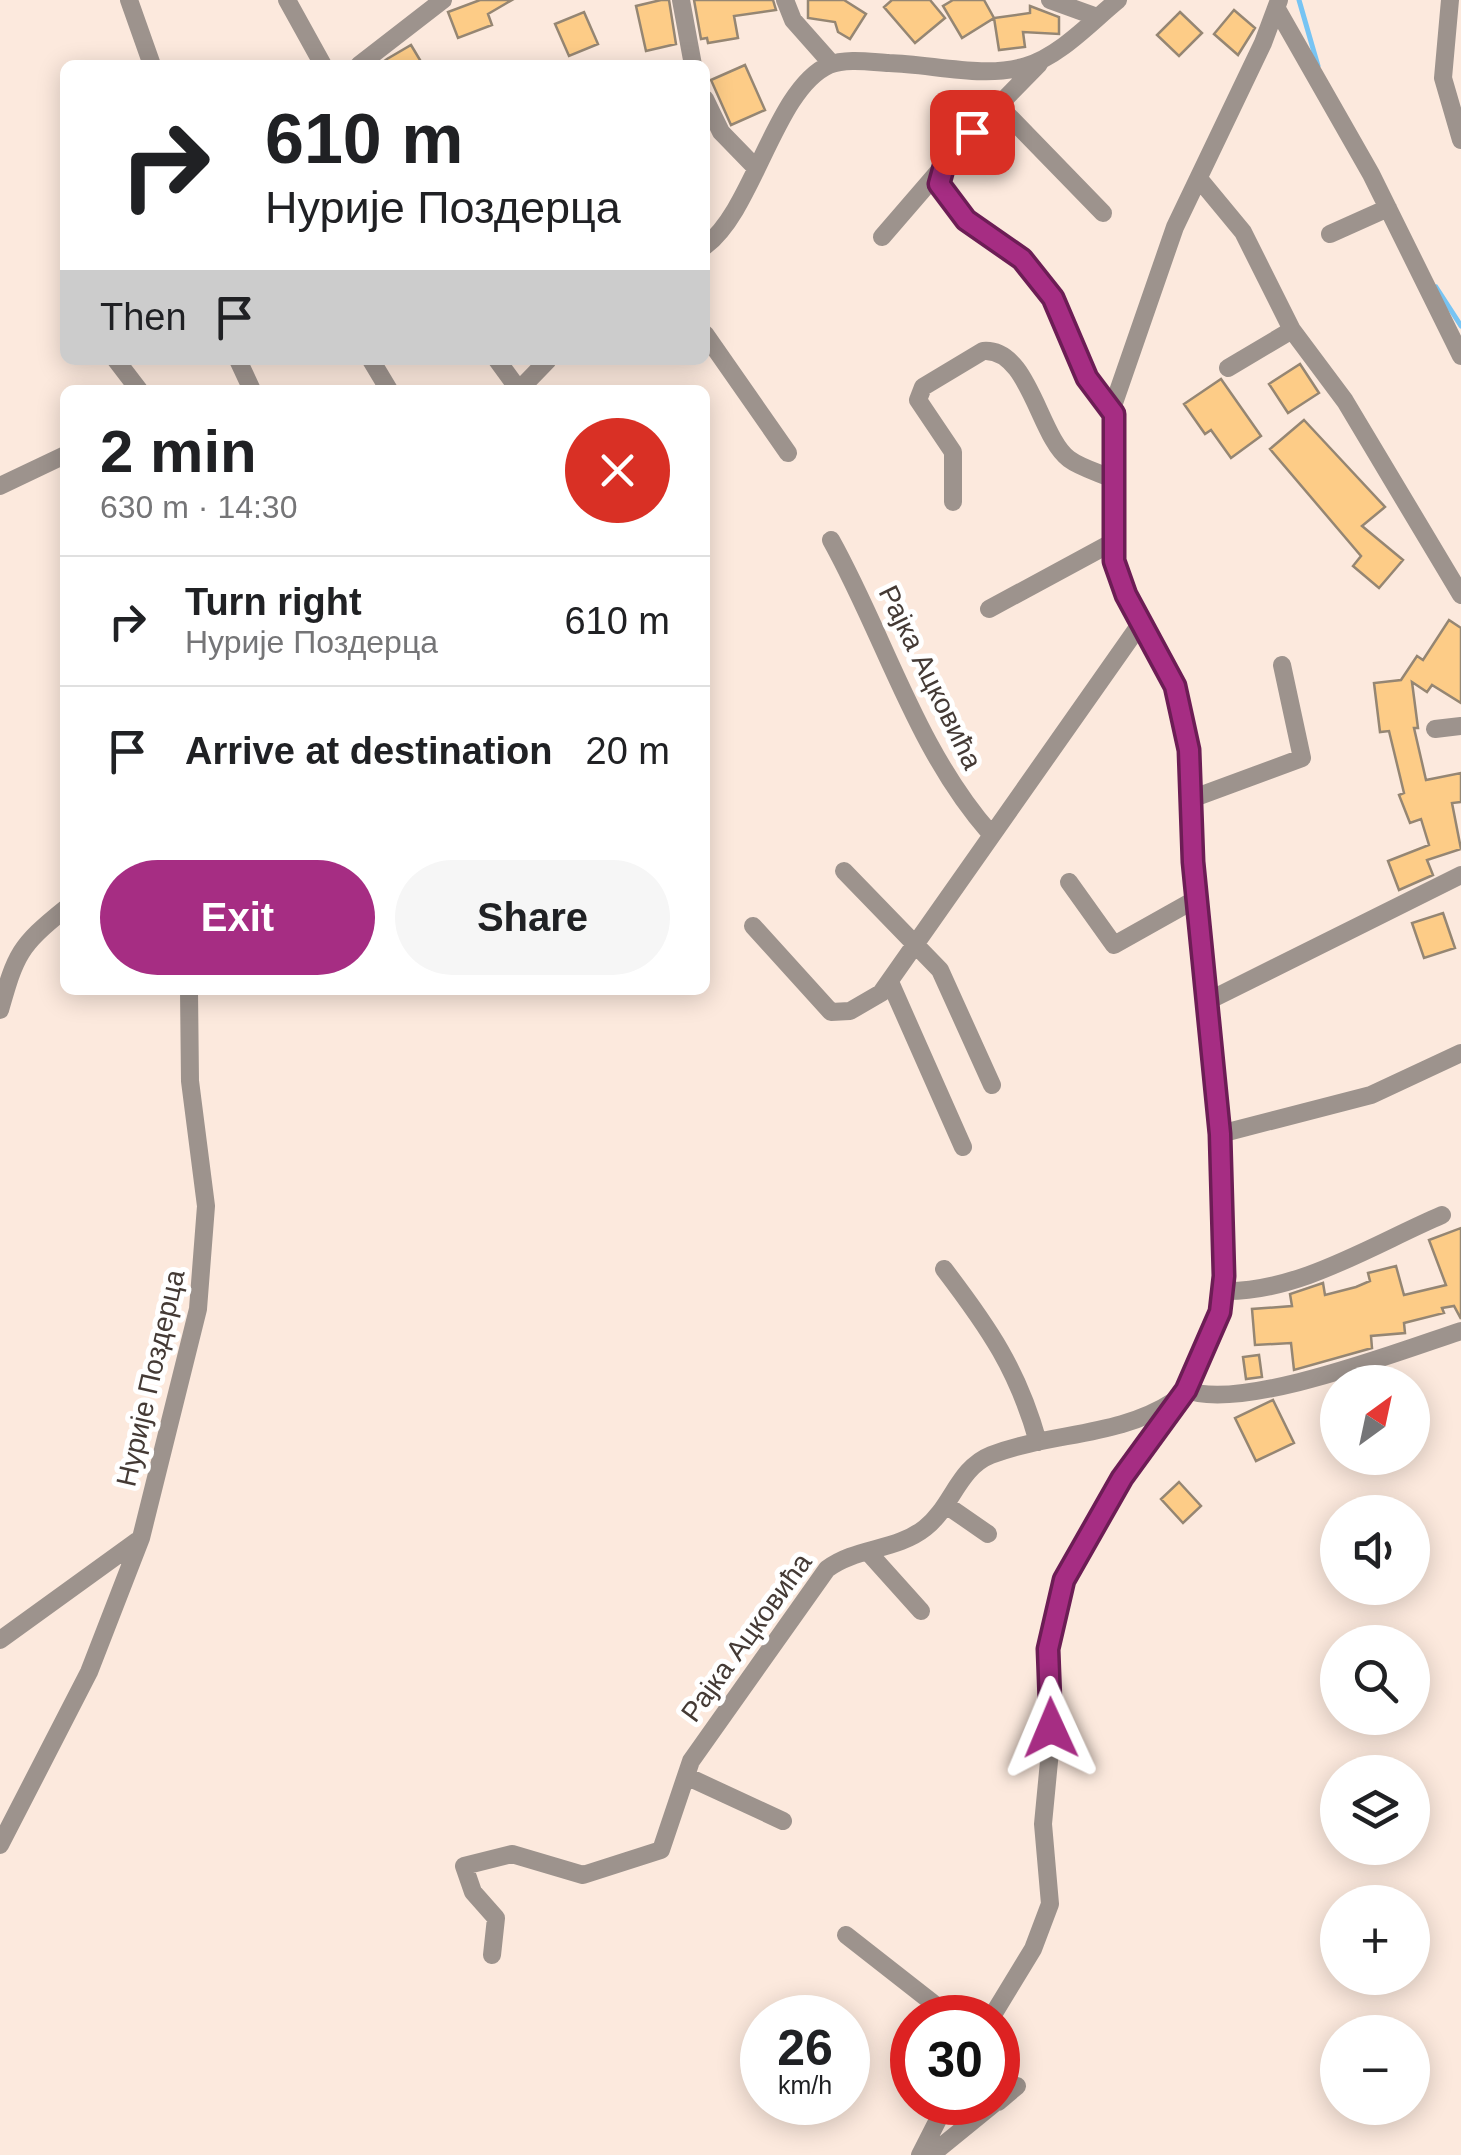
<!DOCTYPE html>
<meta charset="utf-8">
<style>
:root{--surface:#fff;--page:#f6f6f6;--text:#202124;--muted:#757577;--line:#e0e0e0;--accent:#a62d83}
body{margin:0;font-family:Arial,sans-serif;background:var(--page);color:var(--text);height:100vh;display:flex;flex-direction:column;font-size:38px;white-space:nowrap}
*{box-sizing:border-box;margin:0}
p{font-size:32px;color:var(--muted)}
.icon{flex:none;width:55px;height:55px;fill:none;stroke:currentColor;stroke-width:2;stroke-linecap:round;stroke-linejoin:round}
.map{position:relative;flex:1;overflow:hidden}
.details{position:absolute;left:60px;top:385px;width:650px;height:610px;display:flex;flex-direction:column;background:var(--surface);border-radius:15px;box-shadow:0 5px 25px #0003}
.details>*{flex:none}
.hud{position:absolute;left:60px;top:60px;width:650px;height:305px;border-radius:15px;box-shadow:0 5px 25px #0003;background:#fff;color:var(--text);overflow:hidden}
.needle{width:65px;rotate:33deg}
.tools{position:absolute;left:1320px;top:1365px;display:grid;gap:20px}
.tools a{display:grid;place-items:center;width:110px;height:110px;border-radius:50%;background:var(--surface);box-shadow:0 5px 25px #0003;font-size:50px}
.speed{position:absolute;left:740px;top:1995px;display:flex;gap:20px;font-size:50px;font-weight:700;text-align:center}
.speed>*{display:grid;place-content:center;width:130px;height:130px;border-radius:50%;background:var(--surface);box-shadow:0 5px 25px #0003;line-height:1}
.speed small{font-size:25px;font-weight:400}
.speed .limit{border:15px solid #d22;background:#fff;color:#111}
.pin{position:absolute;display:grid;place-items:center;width:85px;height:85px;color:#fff;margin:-42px;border-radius:20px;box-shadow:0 5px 15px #0006}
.me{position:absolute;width:110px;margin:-55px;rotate:359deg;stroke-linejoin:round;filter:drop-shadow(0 0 8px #0008)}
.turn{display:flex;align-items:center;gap:35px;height:210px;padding:0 40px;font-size:45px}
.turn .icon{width:130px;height:130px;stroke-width:2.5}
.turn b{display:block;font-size:70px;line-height:85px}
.then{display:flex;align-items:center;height:95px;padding:0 40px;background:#0003;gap:20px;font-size:38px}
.round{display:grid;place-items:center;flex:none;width:105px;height:105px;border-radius:52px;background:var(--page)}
.overview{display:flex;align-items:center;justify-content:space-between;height:170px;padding:0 40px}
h1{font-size:60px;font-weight:700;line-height:75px}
.button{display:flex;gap:20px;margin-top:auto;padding:20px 40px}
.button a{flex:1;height:115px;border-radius:60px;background:var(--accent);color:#fff;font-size:40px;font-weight:700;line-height:115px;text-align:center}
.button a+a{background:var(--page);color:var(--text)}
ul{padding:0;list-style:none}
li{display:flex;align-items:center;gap:30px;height:130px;padding:0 40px;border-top:2px solid var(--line)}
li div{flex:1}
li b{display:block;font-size:38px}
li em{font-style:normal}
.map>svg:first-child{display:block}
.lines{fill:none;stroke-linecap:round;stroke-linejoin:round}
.stream{stroke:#77c4f3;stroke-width:5}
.building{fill:#fdcc87;stroke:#958673;stroke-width:2.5}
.minor{stroke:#9d938d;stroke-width:18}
.route-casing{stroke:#6c1d55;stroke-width:25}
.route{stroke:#a62d83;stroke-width:18}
.labels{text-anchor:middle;stroke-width:10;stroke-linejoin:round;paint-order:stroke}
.street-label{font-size:28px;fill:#443a35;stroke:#fff}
</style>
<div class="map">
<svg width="1461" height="2155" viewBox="0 0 1461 2155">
<rect width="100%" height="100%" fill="#fce9dd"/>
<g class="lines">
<path class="stream" d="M1299 0 1318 66
M1436 287 1461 326"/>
</g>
<path class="building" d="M480 0H512L488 14 492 25 458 38 448 12Z
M661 0H669L676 44 646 51 636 6Z
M694 0H773L776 10 734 16 738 38 708 43 707 38 701 39Z
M808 0H844L866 14 850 39 838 32 835 22 808 18Z
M892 0H930L945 18 915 43 884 7Z
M953 0H984L994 18 962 38 943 6Z
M1030 6 1059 17V34L1023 32 1025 47 999 50 994 18 1030 13Z
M1234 10 1255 28 1238 55 1214 34Z
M584 12 598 44 569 56 555 24Z
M1180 12 1202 33 1179 56 1157 35Z
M411 45 423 65H379L387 59Z
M745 65 765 110 731 125 711 80Z
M1300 364 1319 393 1288 413 1269 384Z
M1221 379 1261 436 1231 458 1211 430 1205 434 1184 404Z
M1304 420 1385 507 1362 526 1403 560 1379 588 1353 566 1361 556 1270 449Z
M1449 620 1461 628V703L1432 685 1427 692 1412 682 1418 728H1414L1426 780 1461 773V802L1452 803 1461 849 1427 860 1433 875 1399 890 1388 861 1429 845 1421 819 1410 823 1399 795 1404 793 1389 731 1380 732 1374 683 1401 680 1417 656 1423 660Z
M1443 913 1455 948 1424 958 1412 923Z
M1461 1228V1319L1454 1306 1442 1308 1444 1313 1404 1323 1405 1333 1371 1336 1372 1348 1294 1370 1291 1343 1255 1345 1252 1309 1292 1306 1290 1294 1323 1283 1325 1295 1356 1287 1370 1281 1368 1273 1396 1266 1404 1295 1446 1285 1429 1240Z
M1259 1355 1262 1377 1246 1379 1243 1357Z
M1273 1400 1294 1443 1256 1461 1235 1418Z
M1179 1482 1201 1506 1183 1523 1161 1499Z"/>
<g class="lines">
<path class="minor" d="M129 0 152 65
M287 0 323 65
M681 0 693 65
M785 0 793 20 832 64
M1050 0 1097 17
M1450 0 1443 78 1461 140
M1277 9 1371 174 1461 356
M1039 64 946 159 939 184 966 219 1022 259 1053 297 1087 378 1114 414
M359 65 443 0
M705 99 721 132 756 168
M998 105 1103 213
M1200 180 1243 232 1292 330 1345 401 1461 595
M1330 234 1388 208
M882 237 939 171
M705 246C754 210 775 89 829 65 846 58 871 62 889 63 932 64 985 79 1026 66 1060 56 1091 22 1118 0
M705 334 788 453
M116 360 139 390
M238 360 252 390
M371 360 389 390
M497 360 519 390
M1228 368 1292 330
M519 390 548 360
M0 486 65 455
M953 502V452L918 400 923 387 983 351C1029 347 1039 437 1069 459 1081 468 1100 473 1113 479
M831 540C885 637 916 749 990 833
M989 609 1113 542
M1435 729 1461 726
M1191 799 1302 758 1282 665
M844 871 940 970 992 1085
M1069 882 1114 945 1196 899
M753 926 831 1012 850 1011 881 993 1141 623
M890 982 963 1147
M1208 1001 1461 875
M0 1010C16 954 19 946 65 909
M1220 1134 1371 1095 1461 1053
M944 1269C989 1328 1018 1370 1038 1442
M1223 1291C1298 1293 1374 1244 1442 1215
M1185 1389C1236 1414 1403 1350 1461 1331
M946 1505 988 1534
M868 1552 921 1611
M0 1640 137 1541
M686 1776 783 1821
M0 1845 89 1672 141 1538 198 1309 206 1206 190 1081 189 990
M846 1935 952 2018
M492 1955 496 1918 473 1892 464 1866 512 1854 583 1875 661 1850 691 1761 827 1569C856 1547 896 1551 925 1528 952 1507 958 1468 991 1455 1051 1432 1119 1437 1174 1401
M991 2018 1033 1949 1050 1904 1043 1824 1050 1751 1048 1649 1065 1581 1122 1478 1185 1389 1211 1340 1223 1291 1220 1134 1193 862 1189 750 1175 686 1126 595 1115 561 1114 403 1175 227 1263 43 1279 0
M998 2102 1017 2086
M920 2155 947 2102
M931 2155 996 2102"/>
</g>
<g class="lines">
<g class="route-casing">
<path id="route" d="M972 132 946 159 939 184 966 220 1022 259 1053 298 1087 378 1114 414V561L1126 595 1175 686 1189 750 1193 862 1220 1134 1224 1276 1220 1312 1186 1390 1122 1478 1064 1580 1048 1649 1051 1728"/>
</g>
<use href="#route" class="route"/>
</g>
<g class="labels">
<g class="street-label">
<text transform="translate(931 677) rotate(64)" y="10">Рајка Ацковића</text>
<text transform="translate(150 1378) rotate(-77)" y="10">Нурије Поздерца</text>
<text transform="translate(746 1637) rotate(-54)" y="10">Рајка Ацковића</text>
</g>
</g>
</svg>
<div class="tools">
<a><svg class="needle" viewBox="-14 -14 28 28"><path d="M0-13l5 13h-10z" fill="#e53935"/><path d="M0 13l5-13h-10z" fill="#757577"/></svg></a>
<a><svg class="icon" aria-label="sound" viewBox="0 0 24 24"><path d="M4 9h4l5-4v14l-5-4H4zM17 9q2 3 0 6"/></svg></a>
<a><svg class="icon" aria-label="search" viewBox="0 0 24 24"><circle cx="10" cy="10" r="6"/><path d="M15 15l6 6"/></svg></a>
<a><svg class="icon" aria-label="layers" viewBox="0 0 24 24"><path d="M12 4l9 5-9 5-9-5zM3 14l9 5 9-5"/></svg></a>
<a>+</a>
<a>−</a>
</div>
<div class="speed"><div>26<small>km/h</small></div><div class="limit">30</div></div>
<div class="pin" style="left:972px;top:132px;background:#d93025"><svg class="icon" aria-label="arrive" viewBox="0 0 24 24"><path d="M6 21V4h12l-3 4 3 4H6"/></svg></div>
<svg class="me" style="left:1051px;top:1728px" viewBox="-20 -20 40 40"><path d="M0-17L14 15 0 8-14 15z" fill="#a62d83" stroke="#fff" stroke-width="4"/></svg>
<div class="hud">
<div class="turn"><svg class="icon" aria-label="right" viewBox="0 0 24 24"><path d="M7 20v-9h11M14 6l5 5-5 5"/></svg><div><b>610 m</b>Нурије Поздерца</div></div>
<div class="then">Then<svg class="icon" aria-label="arrive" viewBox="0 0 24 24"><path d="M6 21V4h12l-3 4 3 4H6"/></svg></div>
</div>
<section class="details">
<div class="overview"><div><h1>2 min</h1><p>630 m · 14:30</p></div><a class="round" style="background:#d93025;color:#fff"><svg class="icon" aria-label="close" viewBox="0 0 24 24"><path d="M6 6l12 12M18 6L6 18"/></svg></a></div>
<ul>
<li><svg class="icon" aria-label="right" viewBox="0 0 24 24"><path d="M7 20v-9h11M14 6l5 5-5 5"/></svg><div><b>Turn right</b><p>Нурије Поздерца</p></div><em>610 m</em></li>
<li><svg class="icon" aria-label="arrive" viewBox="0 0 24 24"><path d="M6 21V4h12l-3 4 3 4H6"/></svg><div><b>Arrive at destination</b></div><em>20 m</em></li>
</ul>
<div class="button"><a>Exit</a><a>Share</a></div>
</section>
</div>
